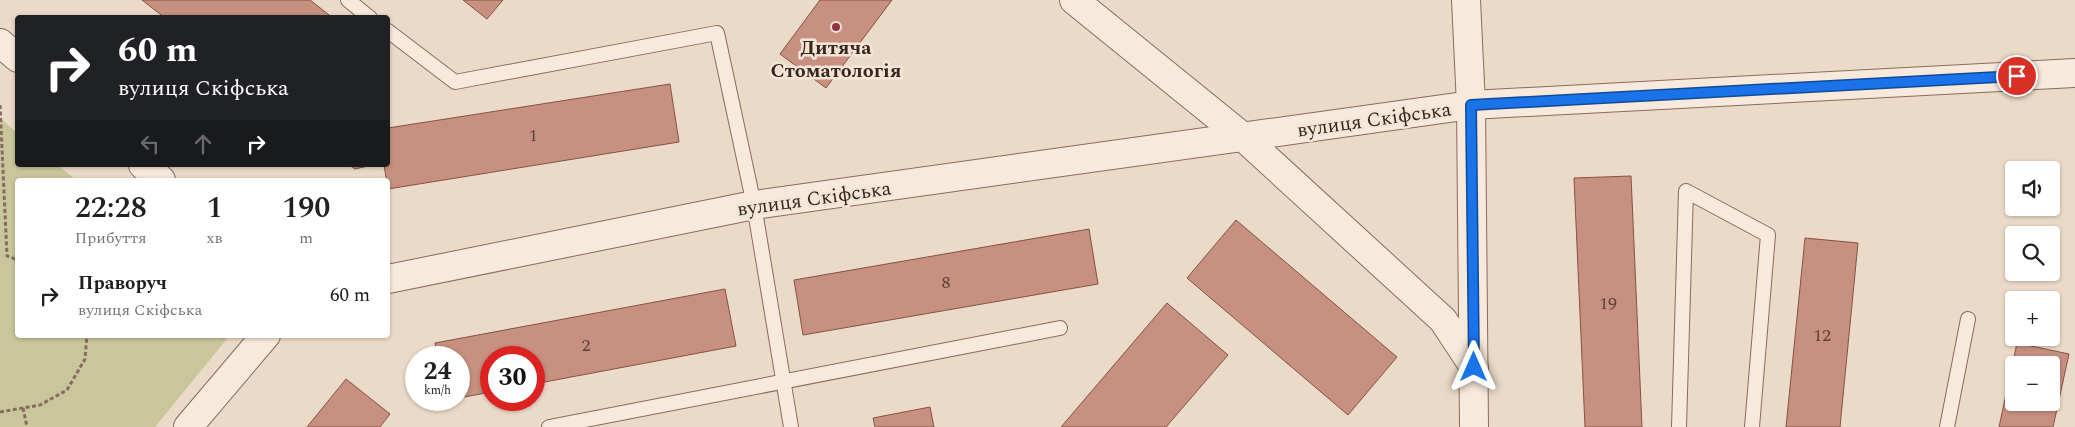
<!DOCTYPE html>
<html lang="uk">
<meta charset="utf-8">
<style>
:root{--surface:#fff;--page:#f2f2f2;--text:#202124;--muted:#757577}
body{margin:0;font-family:Spectral,serif;background:var(--page);color:var(--text);height:100vh;display:flex;flex-direction:column;font-size:19px;white-space:nowrap}
*{box-sizing:border-box;margin:0}
p{font-size:16px;color:var(--muted)}
.icon{flex:none;width:28px;height:28px;fill:none;stroke:currentColor;stroke-width:2;stroke-linecap:round;stroke-linejoin:round}
.map{position:relative;flex:1;overflow:hidden}
.panel{position:absolute;left:15px;top:178px;width:375px;height:160px;display:flex;flex-direction:column;background:var(--surface);border-radius:5px;box-shadow:0 1px 4px #0004}
.panel>*{flex:none}
.hud{position:absolute;left:15px;top:15px;width:375px;height:152px;border-radius:5px;box-shadow:0 1px 4px #0004;background:#202124;color:#fff;overflow:hidden}
.tools{position:absolute;left:2005px;top:161px;display:grid;gap:10px}
.tools a{display:grid;place-items:center;width:55px;height:55px;border-radius:5px;background:var(--surface);box-shadow:0 1px 4px #0004;font-size:25px}
.speed{position:absolute;left:405px;top:346px;display:flex;gap:10px;font-size:25px;font-weight:700;text-align:center}
.speed>*{display:grid;place-content:center;width:65px;height:65px;border-radius:50%;background:var(--surface);box-shadow:0 1px 4px #0004;line-height:1}
.speed small{font-size:12px;font-weight:400}
.speed .limit{border:8px solid #d22;background:#fff;color:#111}
.pin{position:absolute;display:grid;place-items:center;width:42px;height:42px;color:#fff;margin:-21px;border:2px solid #fff;border-radius:50%;box-shadow:0 1px 5px #0007}
.me{position:absolute;width:55px;margin:-28px;rotate:0deg;stroke-linejoin:round;filter:drop-shadow(0 0 4px #0008)}
.turn{display:flex;align-items:center;gap:18px;height:105px;padding:0 20px;font-size:22px}
.turn .icon{width:65px;height:65px;stroke-width:2.5}
.turn b{display:block;font-size:35px;line-height:42px}
.lanes{display:flex;align-items:center;height:48px;padding:0 20px;background:#0003;justify-content:center;gap:25px;direction:ltr}
.lanes .off{opacity:.35}
.eta{display:flex;justify-content:space-evenly;align-items:center;height:85px;text-align:center}
.eta b{font-size:30px;font-weight:600;line-height:35px}
ul{padding:0;list-style:none}
li{display:flex;align-items:center;gap:15px;height:65px;padding:0 20px}
li div{flex:1}
li b{display:block;font-size:19px}
li em{font-style:normal}
.map>svg:first-child{display:block}
.green{fill:#cac69c}
.building{fill:#c79080;stroke:#845245;fill-rule:evenodd}
.lines{fill:none;stroke-linecap:round;stroke-linejoin:round}
.service-casing{stroke:#876c5e;stroke-width:16}
.minor-casing{stroke:#876c5e;stroke-width:30}
.tertiary-casing{stroke:#876c5e;stroke-width:30}
.path{stroke:#876c5e;stroke-width:3;stroke-dasharray:4 2.5;stroke-linecap:butt}
.service{stroke:#f7e9db;stroke-width:14}
.minor{stroke:#f7e9db;stroke-width:28}
.tertiary{stroke:#f7e9db;stroke-width:28}
.route-casing{stroke:#114b97;stroke-width:12}
.route{stroke:#1a73e8;stroke-width:9}
.poi-dot{fill:#923245;stroke:#f4e6d7;stroke-width:2}
.labels{text-anchor:middle;stroke-width:5;stroke-linejoin:round;paint-order:stroke}
.number-label{font-size:18px;fill:#5c4139}
.poi-label{font-size:20px;font-weight:bold;fill:#382721;stroke:#f4e6d7}
.street-label{font-size:20px;fill:#382721;stroke:#f4e6d7}
</style>
<div class="map">
<svg width="2075" height="427" viewBox="0 0 2075 427">
<rect width="100%" height="100%" fill="#ecdac8"/>
<path class="green" d="M0 118 17 133 18 165H58L76 180H18V335H230L155 427H0Z"/>
<path class="building" d="M142 0H310L333 18H165Z
M463 0H503L487 19Z
M820 0H892L826 88 780 54Z
M670 84 679 142 388 189 384 165H388V128Z
M349 165H372L355 169Z
M1631 176 1642 427H1585L1574 178Z
M1236 220 1397 357 1348 415 1187 278Z
M1089 229 1098 284 803 335 794 280Z
M1805 238 1858 243 1840 427H1786Z
M725 289 736 346 534 384V358H491V392L459 398V358H438L435 343Z
M1167 303 1228 355 1166 427H1061Z
M2017 343 2069 354 2053 427H1999ZM2014 365H2051V402H2014Z
M346 379 390 414 380 427H307Z
M930 407 934 427H875L873 418Z"/>
<g class="lines">
<g class="service-casing">
<path id="service" d="M348 0 370 18
M388 31 455 82 717 33 754 205 791 427
M549 427 1060 328
M1679 427 1686 191 1768 235 1752 427
M1947 427 1968 319"/>
</g>
<g class="minor-casing">
<path id="minor" d="M1074 0 1243 137 1443 320 1474 367
M1466 0 1471 105 1474 427"/>
</g>
<g class="tertiary-casing">
<path id="tertiary" d="M0 43 18 58
M143 165 161 180
M388 279 754 205 1471 105 2075 73
M188 427 266 335"/>
</g>
<path class="path" d="M0 105 7 256 18 260
M23 408 27 427
M0 412 40 405 67 390 85 359 87 335"/>
<use href="#service" class="service"/>
<use href="#minor" class="minor"/>
<use href="#tertiary" class="tertiary"/>
</g>
<g class="lines">
<g class="route-casing">
<path id="route" d="M1474 367 1471 105 2017 76"/>
</g>
<use href="#route" class="route"/>
</g>
<circle class="poi-dot" cx="836" cy="27" r="5"/>
<g class="labels">
<g class="number-label">
<text x="533" y="141">1</text>
<text x="946" y="288">8</text>
<text x="1608" y="309">19</text>
<text x="1822" y="341">12</text>
<text x="586" y="351">2</text>
</g>
<g class="poi-label">
<text x="836" y="54">Дитяча<tspan x="836" dy="23">Стоматологія</tspan></text>
</g>
<g class="street-label">
<text transform="translate(1374 119) rotate(-8)" y="7">вулиця Скіфська</text>
<text transform="translate(814 198) rotate(-8)" y="7">вулиця Скіфська</text>
</g>
</g>
</svg>
<div class="tools">
<a><svg class="icon" aria-label="sound" viewBox="0 0 24 24"><path d="M4 9h4l5-4v14l-5-4H4zM17 9q2 3 0 6"/></svg></a>
<a><svg class="icon" aria-label="search" viewBox="0 0 24 24"><circle cx="10" cy="10" r="6"/><path d="M15 15l6 6"/></svg></a>
<a>+</a>
<a>−</a>
</div>
<div class="speed"><div>24<small>km/h</small></div><div class="limit">30</div></div>
<div class="pin" style="left:2017px;top:76px;background:#d93025"><svg class="icon" aria-label="arrive" viewBox="0 0 24 24"><path d="M6 21V4h12l-3 4 3 4H6"/></svg></div>
<svg class="me" style="left:1474px;top:367px" viewBox="-20 -20 40 40"><path d="M0-17L14 15 0 8-14 15z" fill="#1a73e8" stroke="#fff" stroke-width="4"/></svg>
<div class="hud">
<div class="turn"><svg class="icon" aria-label="right" viewBox="0 0 24 24"><path d="M7 20v-9h11M14 6l5 5-5 5"/></svg><div><b>60 m</b>вулиця Скіфська</div></div>
<div class="lanes"><svg class="icon off" aria-label="left" viewBox="0 0 24 24"><path d="M17 20v-9H6M10 6l-5 5 5 5"/></svg><svg class="icon off" aria-label="ahead" viewBox="0 0 24 24"><path d="M12 20V5M6 11l6-6 6 6"/></svg><svg class="icon" aria-label="right" viewBox="0 0 24 24"><path d="M7 20v-9h11M14 6l5 5-5 5"/></svg></div>
</div>
<section class="panel">
<div class="eta">
<div><b>22:28</b><p>Прибуття</p></div>
<div><b>1</b><p>хв</p></div>
<div><b>190</b><p>m</p></div>
</div>
<ul>
<li><svg class="icon" aria-label="right" viewBox="0 0 24 24"><path d="M7 20v-9h11M14 6l5 5-5 5"/></svg><div><b>Праворуч</b><p>вулиця Скіфська</p></div><em>60 m</em></li>
</ul>
</section>
</div>
